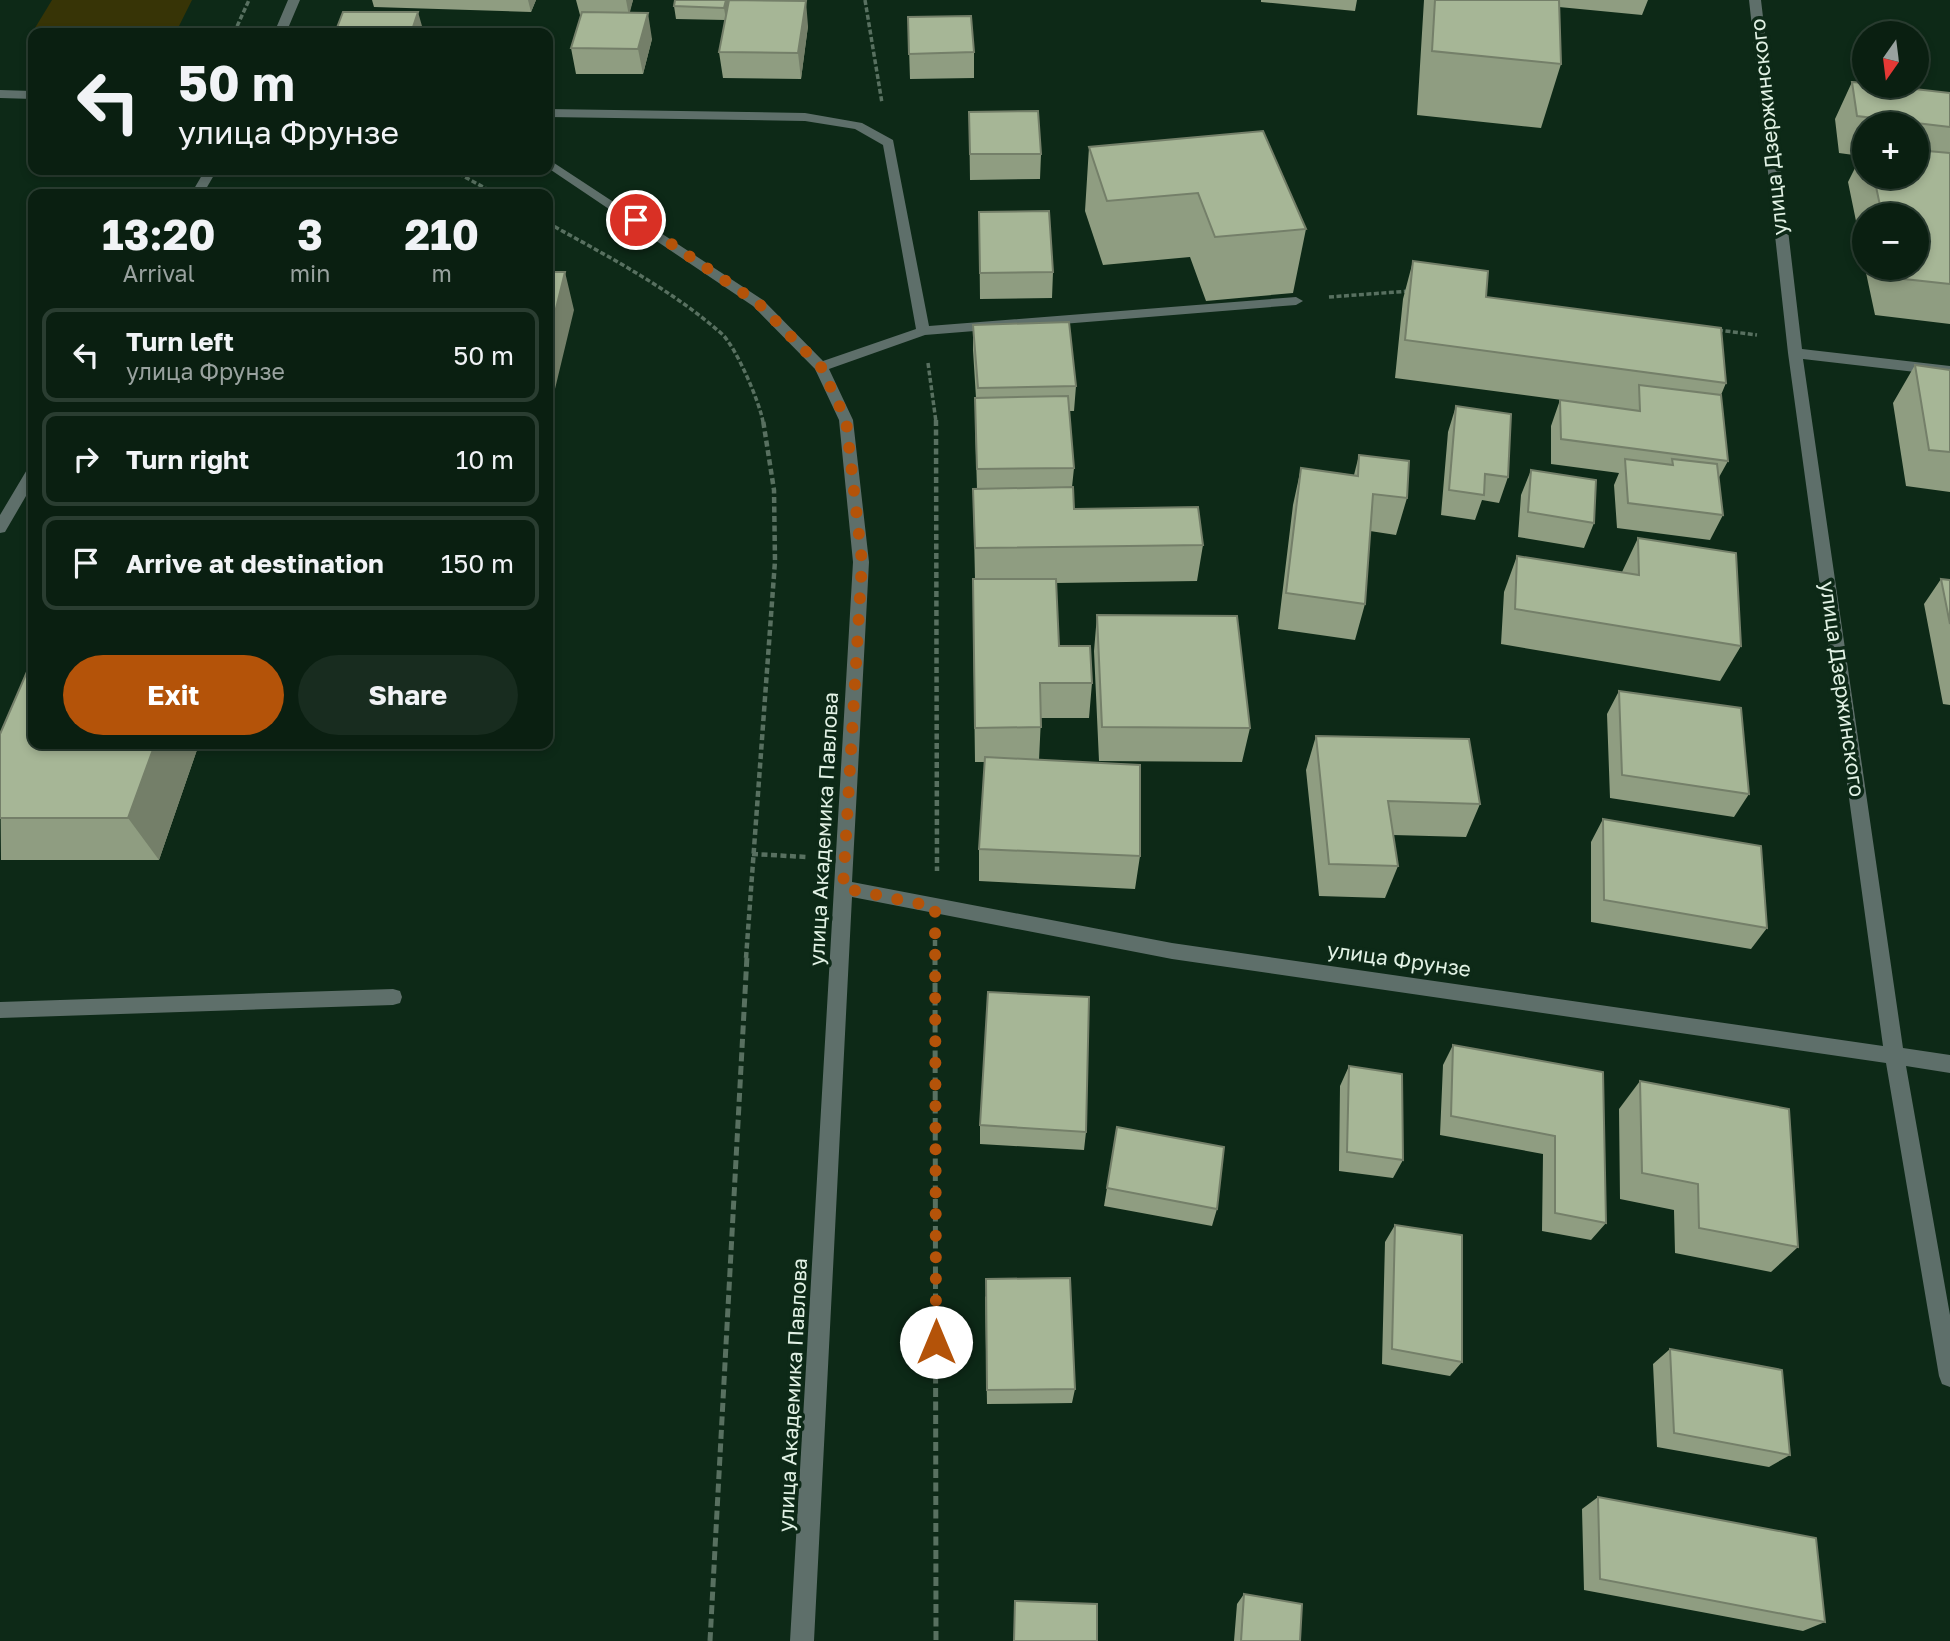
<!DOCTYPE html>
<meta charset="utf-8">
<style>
:root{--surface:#0a1f11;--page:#182c1f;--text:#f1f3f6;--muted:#99a29f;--line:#2a3d31;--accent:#b45309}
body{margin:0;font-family:"Golos Text",sans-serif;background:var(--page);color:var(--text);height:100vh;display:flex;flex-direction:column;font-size:26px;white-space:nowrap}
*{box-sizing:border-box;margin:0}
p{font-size:23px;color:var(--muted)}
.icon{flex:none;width:38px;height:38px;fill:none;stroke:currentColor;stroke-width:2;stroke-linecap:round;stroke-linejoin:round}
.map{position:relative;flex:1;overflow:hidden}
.sheet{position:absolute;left:28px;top:189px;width:525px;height:560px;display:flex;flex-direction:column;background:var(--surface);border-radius:14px;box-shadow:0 4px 10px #0003,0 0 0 2px var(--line)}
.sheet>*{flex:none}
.hud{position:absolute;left:28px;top:28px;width:525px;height:147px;border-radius:14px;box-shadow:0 4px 10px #0003,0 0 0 2px var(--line);background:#0a1f11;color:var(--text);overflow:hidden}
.needle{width:46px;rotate:194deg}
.buttons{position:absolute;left:1852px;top:21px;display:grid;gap:14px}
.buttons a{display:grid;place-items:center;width:77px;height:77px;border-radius:50%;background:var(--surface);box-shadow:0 4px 10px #0003,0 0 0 2px var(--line);font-size:35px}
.pin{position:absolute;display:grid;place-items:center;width:60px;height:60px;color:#fff;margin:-30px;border:4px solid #fff;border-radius:50%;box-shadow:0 2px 7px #0007}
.me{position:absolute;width:77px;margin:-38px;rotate:0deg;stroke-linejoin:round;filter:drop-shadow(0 0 5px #0008)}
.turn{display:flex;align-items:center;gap:24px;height:147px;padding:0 35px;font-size:32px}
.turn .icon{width:91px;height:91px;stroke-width:2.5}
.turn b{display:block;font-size:49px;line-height:60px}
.eta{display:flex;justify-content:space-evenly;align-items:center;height:119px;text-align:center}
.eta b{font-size:42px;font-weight:700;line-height:49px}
.cta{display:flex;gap:14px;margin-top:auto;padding:14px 35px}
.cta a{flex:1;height:80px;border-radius:42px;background:var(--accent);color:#fff;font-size:28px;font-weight:700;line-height:80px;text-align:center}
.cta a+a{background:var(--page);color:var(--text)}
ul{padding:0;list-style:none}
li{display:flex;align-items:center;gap:21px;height:94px;margin:0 14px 10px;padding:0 21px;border:4px solid var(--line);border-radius:14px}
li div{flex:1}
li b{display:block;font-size:26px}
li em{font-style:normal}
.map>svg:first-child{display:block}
.green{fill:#373406}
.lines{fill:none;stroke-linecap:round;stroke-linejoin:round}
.path-far2{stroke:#587060;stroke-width:3.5;stroke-dasharray:5 2.5;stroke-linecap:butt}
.path-far1{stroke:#587060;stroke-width:4.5;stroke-dasharray:6 3.5;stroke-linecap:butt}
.path{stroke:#587060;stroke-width:5;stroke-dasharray:9 4.5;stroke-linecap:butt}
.minor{fill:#5e6f6a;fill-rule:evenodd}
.wall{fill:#8f9d81;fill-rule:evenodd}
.shaded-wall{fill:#747f69}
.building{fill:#a6b696;stroke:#747f69;stroke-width:2}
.route{stroke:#b45309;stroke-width:12;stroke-dasharray:0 21.6}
.labels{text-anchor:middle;stroke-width:7;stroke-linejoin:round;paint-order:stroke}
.street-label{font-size:21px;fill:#e1f1e4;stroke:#0d2917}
</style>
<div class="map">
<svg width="1950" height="1641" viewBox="0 0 1950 1641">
<rect width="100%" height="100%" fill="#0d2917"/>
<path class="green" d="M52 0H192L178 28H35Z"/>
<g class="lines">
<path class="path-far2" d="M865 0 882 103
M234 33 249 0
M452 170 496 194
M548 223C607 256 671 289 722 334 736 347 760 403 763 422
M1329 297 1410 291
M1718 330 1757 335
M928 363 936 422"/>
<path class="path-far1" d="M936 420 937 871
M752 854 807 857
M935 940V958
M746 958 775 561 774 490 763 420"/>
<path class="path" d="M935 956 936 1641
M710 1641 747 956"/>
<path class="minor" d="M288 0H300L286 33H274Z
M1749 0H1761L1802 349 1950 366V376L1803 359 1903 1048 1950 1055V1073L1906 1066 1950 1315V1387L1942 1384 1939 1376 1886 1063 1172 959 852 897 814 1641H790L853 562 839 420 815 369 753 306 548 168V159L763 300 823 361 916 329 883 145 855 129 805 121 548 117V109L805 113 862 123 893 140 929 326 1296 297 1303 301 1296 305 925 335 829 369 853 420 869 562 852 882 1172 943 1883 1046 1788 353Z
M0 90 33 91V99L0 98Z
M205 170H217L203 194H191Z
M33 467V484L5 532 0 533V515L28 468Z
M393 989 400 991 402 997 400 1003 393 1005 0 1018V1002Z"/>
</g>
<path class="wall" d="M372 0H536L531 12 374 7Z
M576 0H633L629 13 652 39 643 74H576L571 48 581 15H580Z
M731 0 808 26 801 79 723 78 719 52 725 20 676 19 674 6Z
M1261 0H1357L1355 11 1261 2Z
M1424 0H1648L1642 15 1559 7 1561 64 1541 128 1417 115Z
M908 17 974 52V78L910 79Z
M1852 82 1950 93V324L1875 315 1865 268H1916V215H1864V260L1848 182 1861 156 1839 153 1835 119ZM1864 124H1916V177H1864Z
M969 112 1041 154 1040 179 970 180Z
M1089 147 1306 229 1293 293 1206 301 1190 257 1103 265 1085 211Z
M979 212 1053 272 1052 298 980 299Z
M1413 261 1486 297 1726 383 1721 395 1728 461 1718 479 1723 515 1710 540 1617 528 1614 485 1619 473 1551 464V426L1560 400 1615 407 1395 378 1403 299Z
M973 325 1076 386 1074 411H1069L1074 468 1072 487 1074 509 1203 545 1197 581 1056 583 1059 646 1092 683 1089 718H1041L1039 760 1140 856 1135 889 979 881V849L985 762H975L973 615 975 579 973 489H977L975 423V398H976L973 350Z
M1915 365 1950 370V492L1906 486 1893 403Z
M1456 406 1508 477 1499 503 1482 500 1475 520 1441 515 1448 432Z
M1359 455 1407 498 1396 535 1370 531 1365 604 1355 640 1278 629 1293 505 1301 468 1354 475Z
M1531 470 1594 523 1584 548 1518 537 1521 495Z
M1638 538 1741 646 1720 681 1501 644 1504 592 1517 556 1622 572Z
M1941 579 1950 580V705L1943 704 1924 604Z
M1097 615 1250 728 1242 762 1099 761 1094 651Z
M1619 691 1749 794 1734 817 1610 798 1607 714Z
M0 734 33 744H199L159 860H1Z
M1316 736 1480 804 1466 837 1393 835 1398 866 1385 898 1319 896 1306 770Z
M1603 819 1767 928 1751 949 1591 922V842Z
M1453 1045 1603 1072 1606 1223 1591 1240 1542 1231 1543 1154 1440 1135 1443 1065Z
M1349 1066 1403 1160 1393 1178 1339 1171 1340 1086Z
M1640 1081 1798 1247 1771 1272 1675 1253 1674 1210 1620 1199 1619 1109Z
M980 1125 1086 1132 1084 1150 980 1144Z
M1117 1127 1217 1209 1212 1226 1104 1206Z
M1395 1225 1462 1362 1450 1376 1382 1364 1385 1242Z
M985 1296 1075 1389 1072 1403 987 1404Z
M1670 1349 1790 1455 1769 1467 1657 1447 1653 1364Z
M1598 1497 1825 1622 1803 1631 1584 1590 1582 1509Z
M1244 1594 1300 1641H1234L1237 1604Z"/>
<path class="shaded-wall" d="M528 0H536L531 12Z
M626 0H633L629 16Z
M726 0H731L726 20 724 8Z
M806 1 808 26 801 79 798 53Z
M418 12 424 33H411Z
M648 13 652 39 643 74 638 49Z
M565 272 574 310 548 418V341Z
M155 744H199L159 860 128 818Z"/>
<path class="building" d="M675 0H726L724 8 674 6Z
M729 0 806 1 798 53 719 52Z
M1435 0H1559L1561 64 1432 51Z
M343 12H418L411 33H335Z
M582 12 648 13 638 49 571 48Z
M971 16 974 52 909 54 908 17Z
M456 27 518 28 516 33H454Z
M1852 82 1864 83V86H1888L1950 93V127L1857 116Z
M1038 111 1041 154H970L969 112Z
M1263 131 1306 229 1215 237 1198 193 1107 201 1089 147Z
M1916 150 1950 153V284L1895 278 1893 268H1916V215H1882L1874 177H1916Z
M1049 211 1053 272 980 273 979 212Z
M1413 261 1488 271 1486 297 1721 328 1726 383 1405 340Z
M548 272H565L548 341Z
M1069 322 1076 386 978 388 973 325Z
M1915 365 1950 370V452L1929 450Z
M1639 385 1721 395 1728 461 1561 439 1560 400 1640 411Z
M1068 396 1074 468 977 469 975 398Z
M1456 406 1511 414 1508 477 1485 474 1484 495 1449 490Z
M1359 455 1409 461 1407 498 1373 494 1365 604 1286 593 1301 468 1358 476Z
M1625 459 1673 465 1672 459 1717 464 1723 515 1628 503Z
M1531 470 1596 480 1594 523 1528 512Z
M1073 487 1074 509 1198 507 1203 545 975 548 973 489Z
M1638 538 1736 553 1741 646 1515 609 1517 556 1639 575Z
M973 579H1056L1059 646H1090L1092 683H1040L1041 727 975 728Z
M1941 579 1950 580V624Z
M1097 615 1237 616 1250 728 1102 727Z
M33 658V744H155L128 818H0V734Z
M1619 691 1741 708 1749 794 1622 775Z
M1316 736 1469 739 1480 804 1388 801 1398 866 1329 864Z
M985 757 1140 765V856L979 849Z
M1603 819 1761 846 1767 928 1604 900Z
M988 992 1089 997 1086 1132 980 1125Z
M1453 1045 1603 1072 1606 1223 1555 1213V1136L1451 1116Z
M1349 1066 1402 1074 1403 1160 1347 1152Z
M1640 1081 1789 1109 1798 1247 1699 1228 1698 1184 1642 1173Z
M1117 1127 1224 1147 1217 1209 1107 1188Z
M1395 1225 1462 1235V1362L1392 1349Z
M1070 1278 1075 1389 987 1390 986 1279Z
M1670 1349 1782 1370 1790 1455 1674 1433Z
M1598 1497 1816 1538 1825 1622 1600 1579Z
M1244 1594 1302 1604 1300 1641H1241Z
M1015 1601 1097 1604V1641H1014Z"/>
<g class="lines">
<path class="route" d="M636 220 758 303 821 367 846 420 862 562 843 888 935 907 936 1342"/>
</g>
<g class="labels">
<g class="street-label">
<text transform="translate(1769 127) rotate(-96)" y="7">улица Дзержинского</text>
<text transform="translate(1842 689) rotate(82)" y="7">улица Дзержинского</text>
<text transform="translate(824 829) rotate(-87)" y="7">улица Академика Павлова</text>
<text transform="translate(1399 960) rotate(8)" y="7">улица Фрунзе</text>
<text transform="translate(793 1395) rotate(-87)" y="7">улица Академика Павлова</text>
</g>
</g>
</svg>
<div class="buttons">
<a><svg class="needle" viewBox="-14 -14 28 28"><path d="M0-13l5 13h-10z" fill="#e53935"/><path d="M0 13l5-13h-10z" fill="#99a29f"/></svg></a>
<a>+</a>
<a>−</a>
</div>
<div class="pin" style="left:636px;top:220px;background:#d93025"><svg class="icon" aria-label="arrive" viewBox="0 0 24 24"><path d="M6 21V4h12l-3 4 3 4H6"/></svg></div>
<svg class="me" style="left:936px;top:1342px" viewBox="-20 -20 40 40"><circle r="19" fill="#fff"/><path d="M0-13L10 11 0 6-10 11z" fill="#b45309"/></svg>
<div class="hud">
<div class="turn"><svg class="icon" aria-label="left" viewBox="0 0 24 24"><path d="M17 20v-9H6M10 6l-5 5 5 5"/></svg><div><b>50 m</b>улица Фрунзе</div></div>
</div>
<section class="sheet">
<div class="eta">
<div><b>13:20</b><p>Arrival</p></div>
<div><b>3</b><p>min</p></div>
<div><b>210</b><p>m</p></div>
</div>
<ul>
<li><svg class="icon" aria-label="left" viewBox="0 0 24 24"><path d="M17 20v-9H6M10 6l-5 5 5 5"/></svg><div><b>Turn left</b><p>улица Фрунзе</p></div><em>50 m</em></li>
<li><svg class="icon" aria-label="right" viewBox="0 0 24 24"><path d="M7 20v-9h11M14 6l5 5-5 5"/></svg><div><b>Turn right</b></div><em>10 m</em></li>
<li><svg class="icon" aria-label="arrive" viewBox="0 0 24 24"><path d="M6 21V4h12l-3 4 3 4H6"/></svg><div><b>Arrive at destination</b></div><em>150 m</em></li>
</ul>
<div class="cta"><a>Exit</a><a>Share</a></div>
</section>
</div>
